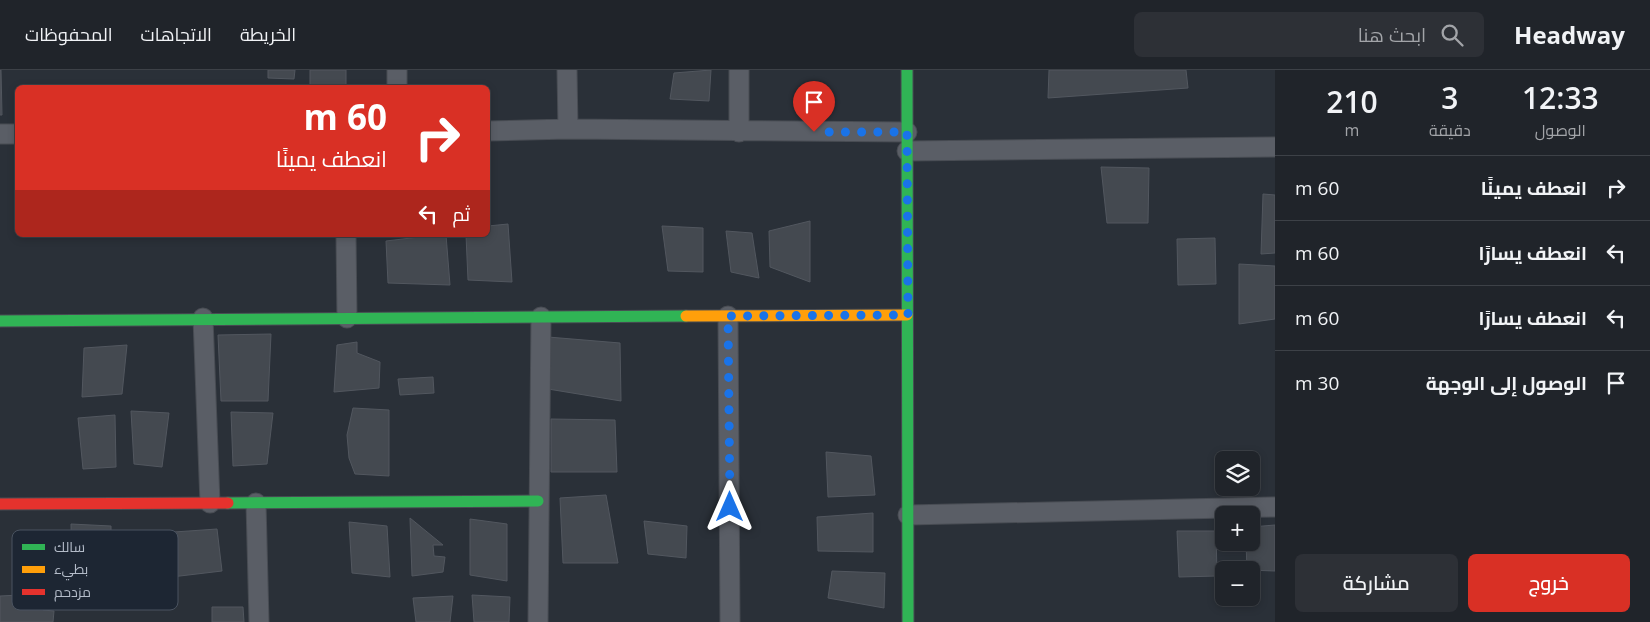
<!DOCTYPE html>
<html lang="ar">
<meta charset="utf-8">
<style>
:root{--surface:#20242a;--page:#2d3036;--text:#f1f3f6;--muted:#a2a4a8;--line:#3d4147;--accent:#d93025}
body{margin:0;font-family:"Open Sans",Cairo,sans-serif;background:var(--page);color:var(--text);direction:rtl;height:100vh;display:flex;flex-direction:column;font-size:19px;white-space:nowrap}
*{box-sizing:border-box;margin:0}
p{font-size:16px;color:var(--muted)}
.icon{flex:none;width:28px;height:28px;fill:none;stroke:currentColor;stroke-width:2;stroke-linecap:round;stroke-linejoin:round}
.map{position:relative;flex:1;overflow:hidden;direction:ltr}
.side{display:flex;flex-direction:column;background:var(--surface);width:375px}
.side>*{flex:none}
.banner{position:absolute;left:15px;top:15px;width:475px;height:152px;border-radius:8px;box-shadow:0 2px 8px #0003,0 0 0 1px var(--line);direction:rtl;background:#d93025;color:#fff;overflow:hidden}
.tools{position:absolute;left:1215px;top:381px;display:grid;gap:10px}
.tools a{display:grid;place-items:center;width:45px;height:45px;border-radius:8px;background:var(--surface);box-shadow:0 2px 8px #0003,0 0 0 1px var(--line);font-size:25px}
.pin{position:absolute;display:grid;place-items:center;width:42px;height:42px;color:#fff;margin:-51px -21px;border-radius:50% 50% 50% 0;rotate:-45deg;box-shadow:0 0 5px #0007}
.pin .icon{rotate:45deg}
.me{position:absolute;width:55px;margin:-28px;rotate:0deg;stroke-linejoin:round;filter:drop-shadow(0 0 4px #0008)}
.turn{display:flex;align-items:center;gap:18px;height:105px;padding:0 20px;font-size:22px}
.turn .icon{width:65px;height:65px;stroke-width:2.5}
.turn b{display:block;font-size:35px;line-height:42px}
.then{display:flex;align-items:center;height:48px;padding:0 20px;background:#0003;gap:10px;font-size:19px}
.eta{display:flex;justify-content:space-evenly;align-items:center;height:85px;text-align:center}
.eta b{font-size:30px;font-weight:600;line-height:35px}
.primary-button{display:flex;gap:10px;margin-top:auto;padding:10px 20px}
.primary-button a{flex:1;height:58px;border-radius:8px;background:var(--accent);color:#fff;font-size:20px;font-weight:600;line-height:58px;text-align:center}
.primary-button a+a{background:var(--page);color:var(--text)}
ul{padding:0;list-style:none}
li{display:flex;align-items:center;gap:15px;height:65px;padding:0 20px;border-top:1px solid var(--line)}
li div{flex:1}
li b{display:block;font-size:19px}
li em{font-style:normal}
header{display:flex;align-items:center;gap:30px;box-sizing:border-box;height:70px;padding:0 25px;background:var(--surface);border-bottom:1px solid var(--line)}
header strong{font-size:24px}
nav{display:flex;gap:28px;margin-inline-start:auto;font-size:18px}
.search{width:350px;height:45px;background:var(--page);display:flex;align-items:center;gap:12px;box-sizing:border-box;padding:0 18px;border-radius:8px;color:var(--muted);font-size:19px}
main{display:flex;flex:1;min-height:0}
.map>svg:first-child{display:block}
.building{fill:#444950;stroke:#52575f}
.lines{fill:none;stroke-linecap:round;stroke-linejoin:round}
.street-casing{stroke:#484c53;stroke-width:21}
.fast-casing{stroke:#484c53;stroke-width:13}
.slow-casing{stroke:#484c53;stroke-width:13}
.jam-casing{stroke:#484c53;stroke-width:13}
.street{stroke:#5a5e66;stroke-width:19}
.fast{stroke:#30b455;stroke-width:11}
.slow{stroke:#ff9f0a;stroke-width:11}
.jam{stroke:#e5322d;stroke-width:11}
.route{stroke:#1a73e8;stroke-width:9;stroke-dasharray:0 16.2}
.key{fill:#1d2633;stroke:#4a5360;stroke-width:1}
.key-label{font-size:14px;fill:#b4bcc9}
</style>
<header>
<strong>Headway</strong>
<div class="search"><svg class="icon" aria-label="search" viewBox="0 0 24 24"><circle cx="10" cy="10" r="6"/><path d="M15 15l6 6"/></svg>ابحث هنا</div>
<nav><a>الخريطة</a><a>الاتجاهات</a><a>المحفوظات</a></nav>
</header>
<main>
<section class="side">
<div class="eta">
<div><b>12:33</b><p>الوصول</p></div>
<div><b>3</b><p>دقيقة</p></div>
<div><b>210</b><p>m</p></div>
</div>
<ul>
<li><svg class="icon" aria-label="right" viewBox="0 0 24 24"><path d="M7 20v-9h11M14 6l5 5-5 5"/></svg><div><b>انعطف يمينًا</b></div><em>60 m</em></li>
<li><svg class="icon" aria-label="left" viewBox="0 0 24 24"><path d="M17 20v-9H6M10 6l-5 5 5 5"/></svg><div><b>انعطف يسارًا</b></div><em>60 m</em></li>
<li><svg class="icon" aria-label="left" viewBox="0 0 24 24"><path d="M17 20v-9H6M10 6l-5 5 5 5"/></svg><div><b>انعطف يسارًا</b></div><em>60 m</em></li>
<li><svg class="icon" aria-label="arrive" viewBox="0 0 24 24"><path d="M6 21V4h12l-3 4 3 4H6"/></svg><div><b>الوصول إلى الوجهة</b></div><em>30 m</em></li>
</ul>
<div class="primary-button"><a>خروج</a><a>مشاركة</a></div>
</section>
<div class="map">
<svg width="1275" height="552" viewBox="0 0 1275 552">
<rect width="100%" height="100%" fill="#2a3038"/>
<path class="building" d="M0 0H1L2 45H0Z
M268 0H295L294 9 268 8Z
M310 0H346V18H310Z
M711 0 709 31 670 29 674 3Z
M1049 0H1186L1188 18 1048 28Z
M1101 97 1149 98 1148 153H1107Z
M1263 124 1275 125V183L1261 184Z
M810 151V212L770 197 769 161Z
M508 154 512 212 468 210 466 165H488V156Z
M662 156 703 158V202L668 201Z
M726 161 752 163 759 208 731 202Z
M436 165H446L450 215 388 213 386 171Z
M1215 168 1216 214 1178 215 1177 169Z
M1239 194 1275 196V249L1239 254Z
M271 264 268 331H221L218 265Z
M548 267 620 273 621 331 548 319Z
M357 272V283L380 292 379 318 334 322 337 275Z
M127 275 122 324 82 327 84 278Z
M433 307 434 323 400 325 398 309Z
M353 338 389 340V406L355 404 349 388 347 365Z
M131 341 169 343 162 397 134 394Z
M231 342 273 343 267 394 233 396Z
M115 345 116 397 83 399 78 348Z
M551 349 615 350 617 402H551Z
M826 382 871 386 875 425 828 427Z
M606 425 618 493H563L560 428Z
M873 443V482L818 481 817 447Z
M410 448 443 475H433L434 486 445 487 443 502 412 506Z
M470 449 507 454V511L470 505Z
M644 451 687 456 686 488 648 484Z
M349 452 387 456 390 507 352 503Z
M71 454 111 456V508L72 509Z
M1275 455V501L1247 500 1246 472H1251V457Z
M217 459 222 501 163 508 160 463Z
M1177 461H1216L1217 506 1179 507Z
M832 501 885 503 884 538 828 528Z
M40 524 43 540 54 541 53 552H0V526Z
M472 525 510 527 509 552H474Z
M453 526 450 552H416L413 528Z
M212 537H243L244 552H212Z"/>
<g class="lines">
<g class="street-casing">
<path id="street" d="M397 0V18
M567 0 568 59
M739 0V62
M488 61 568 59 907 62
M0 64H18
M907 81 1275 77
M346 165 347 248
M728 246 730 552
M203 248 210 433
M256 433 259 552
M908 445 1275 437
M538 552 541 247"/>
</g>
<g class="fast-casing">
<path id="fast" d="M907 0 908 552
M0 251 686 246
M228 433 538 431"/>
</g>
<g class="slow-casing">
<path id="slow" d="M686 246 907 245"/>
</g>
<g class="jam-casing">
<path id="jam" d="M0 434 228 433"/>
</g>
<use href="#street" class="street"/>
<use href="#fast" class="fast"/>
<use href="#slow" class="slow"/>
<use href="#jam" class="jam"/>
</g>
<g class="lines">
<path class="route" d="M730 437 728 246 908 245 907 62H814"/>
</g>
<rect x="12" y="460" width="166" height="80" rx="8" class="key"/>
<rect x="22" y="474" width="23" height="6" fill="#30b455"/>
<rect x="22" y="496" width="23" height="7" fill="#ff9f0a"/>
<rect x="22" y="519" width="23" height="6" fill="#e5322d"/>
<g class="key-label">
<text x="54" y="482">سالك</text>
<text x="54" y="504">بطيء</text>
<text x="54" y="527">مزدحم</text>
</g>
</svg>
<div class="tools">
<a><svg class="icon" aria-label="layers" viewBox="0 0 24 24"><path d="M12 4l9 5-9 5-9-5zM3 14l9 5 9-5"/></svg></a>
<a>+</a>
<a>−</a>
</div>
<div class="pin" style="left:814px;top:62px;background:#d93025"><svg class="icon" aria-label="arrive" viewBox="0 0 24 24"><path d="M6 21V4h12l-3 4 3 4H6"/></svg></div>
<svg class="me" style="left:730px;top:437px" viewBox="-20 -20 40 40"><path d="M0-17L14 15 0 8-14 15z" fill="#1a73e8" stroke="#fff" stroke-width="4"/></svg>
<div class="banner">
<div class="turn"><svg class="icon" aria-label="right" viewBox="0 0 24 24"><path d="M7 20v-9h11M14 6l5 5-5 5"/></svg><div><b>60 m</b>انعطف يمينًا</div></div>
<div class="then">ثم<svg class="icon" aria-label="left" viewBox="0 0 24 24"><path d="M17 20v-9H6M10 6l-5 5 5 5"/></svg></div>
</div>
</div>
</main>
